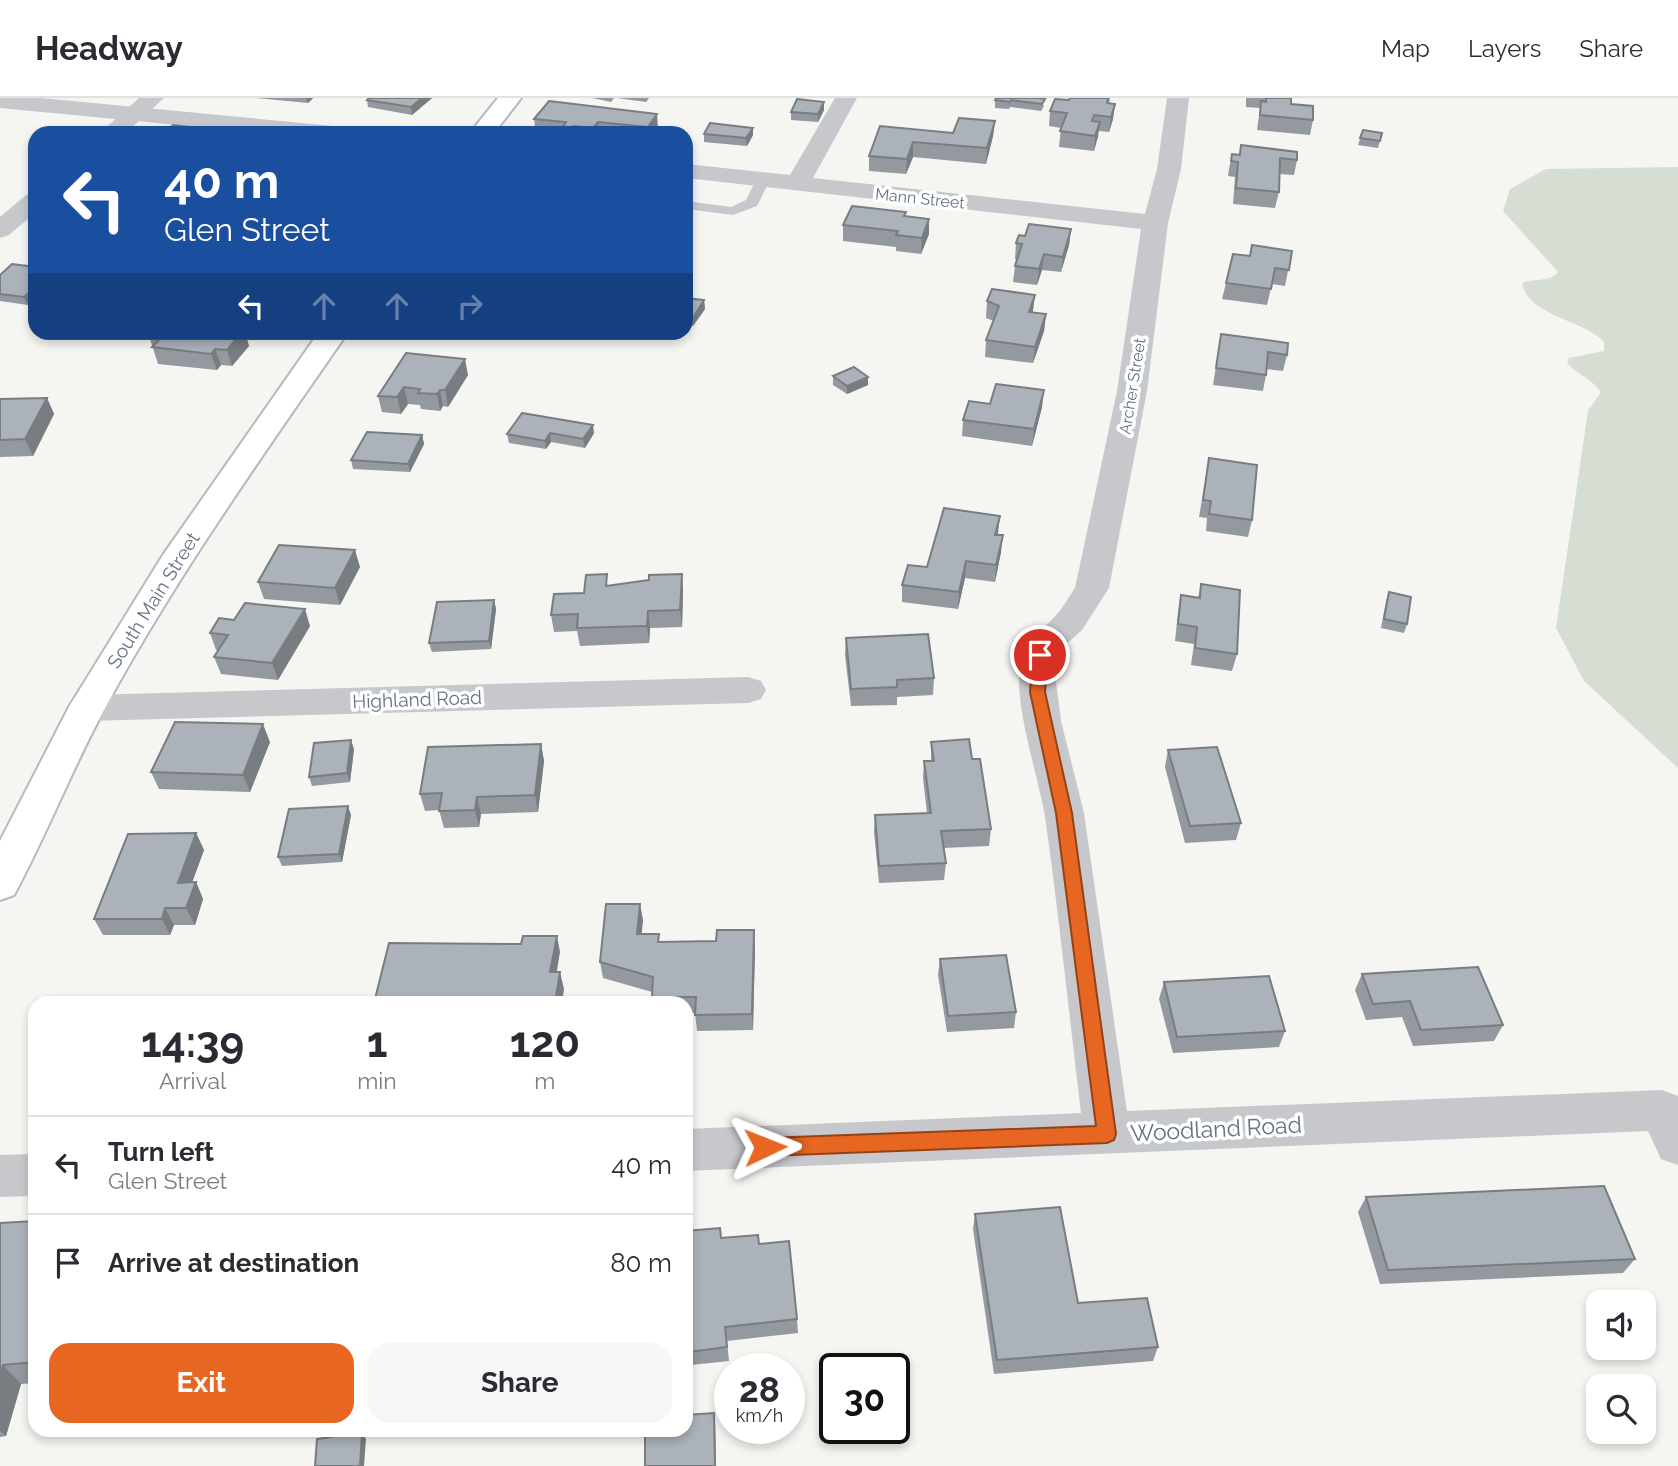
<!DOCTYPE html>
<style>
:root{--surface:#fff;--page:#f7f7f7;--text:#2b2b33;--muted:#7c7c81;--line:#e1e1e2;--accent:#e66622}
body{margin:0;font-family:Raleway,sans-serif;background:var(--page);color:var(--text);height:100vh;display:flex;flex-direction:column;font-size:26px;white-space:nowrap}
*{box-sizing:border-box;margin:0}
p{font-size:23px;color:var(--muted)}
.icon{flex:none;width:38px;height:38px;fill:none;stroke:currentColor;stroke-width:2;stroke-linecap:round;stroke-linejoin:round}
.map{position:relative;flex:1;overflow:hidden}
.side{position:absolute;left:28px;top:898px;width:665px;height:441px;display:flex;flex-direction:column;background:var(--surface);border-radius:21px;box-shadow:0 4px 10px #0003}
.side>*{flex:none}
.banner{position:absolute;left:28px;top:28px;width:665px;height:214px;border-radius:21px;box-shadow:0 4px 10px #0003;background:#1a4fa0;color:#fff;overflow:hidden}
.controls{position:absolute;left:1586px;top:1192px;display:grid;gap:14px}
.controls a{display:grid;place-items:center;width:70px;height:70px;border-radius:14px;background:var(--surface);box-shadow:0 4px 10px #0003;font-size:35px}
.speed{position:absolute;left:714px;top:1255px;display:flex;gap:14px;font-size:35px;font-weight:700;text-align:center}
.speed>*{display:grid;place-content:center;width:91px;height:91px;border-radius:50%;background:var(--surface);box-shadow:0 4px 10px #0003;line-height:1}
.speed small{font-size:18px;font-weight:400}
.speed .limit{border:4px solid #111;border-radius:10px;background:#fff;color:#111}
.pin{position:absolute;display:grid;place-items:center;width:60px;height:60px;color:#fff;margin:-30px;border:4px solid #fff;border-radius:50%;box-shadow:0 2px 7px #0007}
.me{position:absolute;width:77px;margin:-38px;rotate:88deg;stroke-linejoin:round;filter:drop-shadow(0 0 5px #0008)}
.turn{display:flex;align-items:center;gap:24px;height:147px;padding:0 21px;font-size:32px}
.turn .icon{width:91px;height:91px;stroke-width:2.5}
.turn b{display:block;font-size:49px;line-height:60px}
.lanes{display:flex;align-items:center;height:66px;padding:0 21px;background:#0003;justify-content:center;gap:35px;direction:ltr}
.lanes .off{opacity:.35}
.eta{display:flex;justify-content:space-evenly;align-items:center;height:119px;text-align:center}
.eta b{font-size:42px;font-weight:700;line-height:49px}
.primary-button{display:flex;gap:14px;margin-top:auto;padding:14px 21px}
.primary-button a{flex:1;height:80px;border-radius:21px;background:var(--accent);color:#fff;font-size:28px;font-weight:700;line-height:80px;text-align:center}
.primary-button a+a{background:var(--page);color:var(--text)}
ul{padding:0;list-style:none}
li{display:flex;align-items:center;gap:21px;height:98px;padding:0 21px;border-top:2px solid var(--line)}
li div{flex:1}
li b{display:block;font-size:26px}
li em{font-style:normal}
header{display:flex;align-items:center;gap:42px;box-sizing:border-box;height:98px;padding:0 35px;background:var(--surface);border-bottom:2px solid var(--line)}
header strong{font-size:33px}
nav{display:flex;gap:38px;margin-inline-start:auto;font-size:24px}
.map>svg:first-child{display:block}
.green{fill:#d6ddd3}
.lines{fill:none;stroke-linecap:round;stroke-linejoin:round}
.primary-casing{stroke:#b6b9be;stroke-width:4}
.service{fill:#c6c8cc;fill-rule:evenodd}
.minor{fill:#c6c8cc;fill-rule:evenodd}
.tertiary{fill:#c6c8cc;fill-rule:evenodd}
.primary{fill:#fff;fill-rule:evenodd}
.wall{fill:#93999f}
.shaded-wall{fill:#787d82}
.building{fill:#abb2b9;stroke:#787d82;stroke-width:2}
.route{fill:#e66622;stroke:#964216;stroke-width:2}
.labels{text-anchor:middle;stroke-width:7;stroke-linejoin:round;paint-order:stroke}
.far-street-label{font-size:16px;fill:#647284;stroke:#fff}
.street-label{font-size:19px;fill:#647284;stroke:#fff}
.near-street-label{font-size:23px;fill:#647284;stroke:#fff}
</style>
<header>
<strong>Headway</strong>
<nav><a>Map</a><a>Layers</a><a>Share</a></nav>
</header>
<div class="map">
<svg width="1678" height="1368" viewBox="0 0 1678 1368">
<rect width="100%" height="100%" fill="#f5f6f2"/>
<path class="green" d="M1678 69V670L1584 583 1556 530 1588 313 1601 294C1592 281 1578 277 1567 265L1569 260 1604 253V244C1585 222 1527 218 1522 185 1533 180 1550 185 1558 174L1503 113 1510 91 1546 71Z"/>
<g class="lines">
<g class="primary-casing">
<path id="primary" d="M498 0H521L494 35H470Z
M319 234H348C263 357 176 479 105 610 72 671 47 736 14 797L0 802V743L69 609 163 457Z"/>
</g>
<path class="service" d="M763 78 770 82 757 108 733 117 686 111V103L731 109 746 102 756 82Z"/>
<path class="minor" d="M139 0H164L126 35H100Z
M835 0H857L813 80 1145 116 1157 71 1167 0H1189L1181 71 1168 125 1147 293 1109 490 1082 532 1061 551 1055 576 1061 623 1084 715 1127 1013 1662 992 1678 998V1067L1661 1061 1648 1033 686 1073V1031L1081 1015C1069 916 1059 817 1045 719 1039 679 1008 592 1023 556 1030 539 1045 530 1057 516 1064 509 1069 498 1075 490L1117 293 1141 131 686 80V66L790 77Z
M35 94V115L9 137 0 140V119L26 97Z
M748 579 761 583 766 592 761 601 748 605 86 623 73 619 68 610 73 601 86 597Z
M35 1056V1098L0 1099V1057Z"/>
<path class="tertiary" d="M0 0H41L333 28 341 30 345 35H260L0 10Z"/>
<use href="#primary" class="primary"/>
</g>
<path class="wall" d="M256 0H313L308 5Z
M369 0H432L412 17 368 9 367 2Z
M592 0H614L611 4Z
M617 0H649L646 4Z
M1039 0 1044 8 1041 13 1010 9 1009 11 995 10V2Z
M1070 0H1110L1109 5 1115 6 1113 21 1109 34 1098 33 1094 53 1059 49 1061 30 1049 28 1050 13 1069 2Z
M1246 0H1291V6L1313 22 1310 37 1257 32 1260 10 1246 9Z
M549 3 658 31 656 35H536L534 21Z
M824 12 818 24 791 22V14Z
M995 23 993 38 986 66 913 59 906 76 869 73V58L880 28 953 35Z
M1363 32 1382 35 1378 50 1358 47Z
M704 36 753 37 747 48 704 44Z
M1241 47 1297 62 1294 77 1279 76V94L1275 110 1233 106 1235 79 1228 78 1229 71 1232 56H1239Z
M906 118 929 121V136L921 156 896 153V149L843 143V127Z
M1071 131 1069 147 1061 174 1042 172 1037 187 1013 184 1015 168 1017 162 1015 161 1016 145 1025 138Z
M1292 153 1285 188 1272 186 1267 207 1222 201 1226 185 1250 158Z
M35 169 28 207 0 203V177Z
M686 200 704 202 705 211 693 228 686 227Z
M987 203 1033 213V215L1046 216 1044 233 1033 265 985 259 986 242 994 223 986 220Z
M248 234 246 238 249 248 232 268 221 267 217 272 158 266 149 238Z
M1221 236 1287 257 1283 273 1267 271 1263 293 1213 287Z
M406 255 468 277 448 309 443 308 440 313 421 311 420 307 408 306 401 316 382 314 378 298Z
M833 278 868 279V287L847 296 833 287Z
M47 300 54 316 33 358 0 359V301Z
M990 306 1042 309 1032 348 962 338 963 322Z
M594 335 585 350 551 344 546 351 509 345 507 336Z
M422 337 424 346 410 374 353 371 351 362Z
M1209 360 1252 422 1248 439 1206 433 1207 420 1199 419Z
M998 437 1001 454 995 484 965 480 958 511 902 504V487L927 469Z
M360 469 340 507 264 501 258 484Z
M682 476 683 493 682 529 650 530 649 545 580 548 577 533 554 534 551 517 584 495 608 488 649 482Z
M1201 486 1237 556 1232 573 1191 567 1194 546 1175 543 1178 514 1181 497 1198 500Z
M1389 494 1407 526 1404 535 1381 530 1386 503Z
M494 502 496 511 491 551 432 554 429 545Z
M310 528 278 582 221 576 214 559 218 552H216L210 535Z
M846 540 934 580 933 597 897 599V607L851 608 845 557Z
M270 644 250 694 159 691 151 674Z
M931 644 972 661 991 731 989 748 943 750 946 765 944 782 879 785 874 734 875 717 927 715 923 680 924 663H931Z
M541 646 544 663 538 714 481 716 479 729 444 730 439 712 425 713 420 696Z
M354 651 350 684 312 688 309 679Z
M1168 652 1241 725 1236 742 1185 745 1165 669Z
M351 717 342 764 282 768 278 759Z
M196 735 204 752 192 784H196L203 801 195 827H174L170 837H103L94 821Z
M643 822 641 836 660 844 755 849 753 932 697 933 695 915H686V905H653L652 894 603 880 600 864Z
M940 861 1016 914 1014 930 947 934 938 877Z
M1362 876 1503 927 1494 943 1413 948 1402 919 1366 922 1355 892Z
M1164 884 1285 933 1279 949 1173 955 1159 901Z
M1366 1099 1635 1161 1623 1175 1380 1186 1358 1114Z
M975 1116 1078 1205 1158 1249 1153 1263 994 1276 973 1131Z
M35 1123V1285L21 1286 6 1338 0 1339V1125Z
M720 1130 721 1140 797 1221 798 1235 727 1243 729 1263 691 1267 689 1254Z"/>
<path class="shaded-wall" d="M306 0H313L308 5Z
M422 0H432L412 17 411 9Z
M824 4V12L818 24V16Z
M1115 6 1113 21 1109 34 1111 19Z
M657 16 658 31 656 35H649L648 29Z
M995 23 993 38 986 66 987 50Z
M598 24 599 35H594L593 30Z
M1100 24 1098 39 1094 53 1095 38Z
M753 30V37L747 48 746 40Z
M913 44V59L906 76 907 61Z
M929 121V136L921 156 922 140Z
M1071 131 1069 147 1061 174 1063 159Z
M1044 156 1042 172 1037 187 1039 171Z
M35 189V200L28 207 24 199Z
M1035 197 1033 213 1028 230 1029 214Z
M704 202 705 211 693 228V220Z
M1046 216 1044 233 1033 265 1035 249Z
M234 234H248L246 238 249 248 232 268 227 252Z
M215 251 221 267 217 272 211 256Z
M465 261 468 277 448 309 445 292Z
M868 279V287L847 296V288Z
M404 289 408 306 401 316 397 299Z
M440 292 443 308 440 313 437 296Z
M1044 292 1042 309 1032 348 1034 331Z
M47 300 54 316 33 358 25 341Z
M593 327 594 335 585 350 583 341Z
M550 335 551 344 546 351 545 343Z
M422 337 424 346 410 374 408 366Z
M1000 418 998 435 993 453 995 437Z
M1003 437 1001 454 995 484 996 467Z
M355 452 360 469 340 507 335 490Z
M966 463 965 480 958 511 959 494Z
M682 476 683 493 682 529 680 512Z
M494 502 496 511 491 551 489 543Z
M305 511 310 528 278 582 272 565Z
M648 513 650 530 649 545 647 528Z
M263 626 270 644 250 694 243 677Z
M351 642 354 651 350 684 347 675Z
M541 646 544 663 538 714 535 697Z
M477 699 481 716 479 729 475 712Z
M348 708 351 717 342 764 339 756Z
M196 735 204 752 186 801 178 785Z
M196 784 203 801 195 827 186 810Z
M640 806 643 822 640 853 637 836Z
M165 810 174 827 170 837 162 821Z
M754 832 755 849 753 932 752 916Z
M557 838 560 854 554 891 550 874Z
M560 874 564 891 562 905H555Z
M3 1267 21 1286 6 1338 0 1333V1275Z
M714 1315 715 1322 716 1368H715Z
M362 1334 366 1341 364 1368H360Z"/>
<path class="building" d="M369 0H422L411 9 367 2Z
M996 0H1039L1045 1 1042 6 1011 2 1010 4 995 2Z
M1070 0H1108L1107 5 1115 6 1111 19 1094 17 1092 23 1100 24 1095 38 1060 33 1067 15 1050 13 1055 1 1069 2Z
M1266 0H1291V6L1313 8V22L1260 17 1261 3 1266 4Z
M797 1 824 4 818 16 791 14Z
M549 3 657 16 648 29 598 24 593 30 573 28 571 30 563 29 566 24 534 21Z
M959 20 995 23 987 50 913 44 907 61 869 58 880 28 953 35Z
M710 25 753 30 746 40 704 36Z
M173 27 216 32 212 35H163Z
M1363 32 1382 35 1380 43 1360 40Z
M1241 47 1297 54V62L1280 60 1279 94 1236 90 1238 64 1231 63 1232 56 1240 57Z
M852 108 906 114 904 118 929 121 922 140 896 137 898 133 843 127Z
M1029 126 1071 131 1063 159 1044 156 1039 171 1015 168 1022 146 1016 145 1019 137 1025 138Z
M1252 147 1292 153 1289 172 1275 170 1271 191 1226 185 1233 156 1250 158Z
M12 166 35 169V189L24 199 0 196V177Z
M992 191 1035 197 1029 214 1046 216 1035 249 986 242 999 208 987 203Z
M686 200 704 202 693 220 686 219Z
M152 234H242L227 252 215 251 211 256 152 249 161 240 149 238Z
M1221 236 1288 245 1287 257 1268 254 1266 277 1216 270Z
M406 255 465 261 445 292H440L437 296 418 295 420 291 404 289 397 299 378 298Z
M854 269 868 279 847 288 833 278Z
M996 286 1044 292 1034 331 963 322 969 303 990 306Z
M47 300 25 341 0 342V301Z
M522 315 593 327 583 341 550 335 545 343 507 336Z
M367 334 422 337 408 366 351 362Z
M1209 360 1257 367 1252 422 1209 416 1211 403 1203 402Z
M944 410 1000 418 995 437H1003L996 467 966 463 959 494 902 487 908 467 927 469Z
M279 447 355 452 335 490 258 484Z
M607 476 606 488 649 482V477L682 476 680 512 648 513 647 528 577 530 578 516 551 517 554 496 584 495 586 477Z
M1201 486 1240 492 1237 556 1195 550 1197 529 1178 526 1181 497 1200 500Z
M1389 494 1411 499 1407 526 1384 521Z
M494 502 489 543 429 545 437 504Z
M245 505 305 511 272 565 214 559 228 537 210 535 219 520 234 522Z
M928 536 934 580 897 582V589L851 591 846 540Z
M175 624 263 626 243 677 151 674Z
M969 641 972 661H980L991 731 941 733 946 765 879 768 875 717 931 715 924 663H934L931 644Z
M351 642 347 675 309 679 314 645Z
M541 646 535 697 477 699 475 712 439 713 442 695 420 696 428 649Z
M1217 649 1241 725 1190 728 1168 652Z
M348 708 339 756 278 759 289 711Z
M196 735 178 785 196 784 186 810H165L162 821H94L128 736Z
M606 806H640L637 836H659L658 844 716 843 717 832H754L752 916 695 917 696 899H652L653 879 600 864Z
M523 838H557L550 874H560L555 904 374 905 389 845 521 846Z
M1006 857 1016 914 948 918 940 861Z
M1478 869 1503 927 1421 932 1410 903 1373 906 1362 876Z
M1269 878 1285 933 1177 939 1164 884Z
M1604 1088 1635 1161 1388 1172 1366 1099Z
M1060 1109 1078 1205 1147 1200 1158 1249 997 1262 975 1116Z
M35 1123V1264L3 1267 0 1275V1125Z
M720 1130 721 1140 758 1137 759 1146 789 1143 797 1221 725 1229 727 1249 689 1254 686 1190V1133Z
M714 1315 715 1368H645V1332H686V1317Z
M362 1334 360 1368H315L317 1341Z"/>
<path class="route" d="M1040 552 1048 557 1045 594 1072 715 1116 1036 1114 1042 1107 1045 765 1058 758 1055 755 1049 758 1043 765 1040 1096 1028 1056 715 1030 594 1033 557Z"/>
<g class="labels">
<g class="far-street-label">
<text transform="translate(920 100) rotate(6)" y="6">Mann Street</text>
<text transform="translate(1132 288) rotate(-81)" y="6">Archer Street</text>
</g>
<g class="street-label">
<text transform="translate(153 502) rotate(-58)" y="7">South Main Street</text>
<text transform="translate(417 601) rotate(-2)" y="7">Highland Road</text>
</g>
<g class="near-street-label">
<text transform="translate(1216 1031) rotate(-3)" y="8">Woodland Road</text>
</g>
</g>
</svg>
<div class="controls">
<a><svg class="icon" aria-label="sound" viewBox="0 0 24 24"><path d="M4 9h4l5-4v14l-5-4H4zM17 9q2 3 0 6"/></svg></a>
<a><svg class="icon" aria-label="search" viewBox="0 0 24 24"><circle cx="10" cy="10" r="6"/><path d="M15 15l6 6"/></svg></a>
</div>
<div class="speed"><div>28<small>km/h</small></div><div class="limit">30</div></div>
<div class="pin" style="left:1040px;top:557px;background:#d93025"><svg class="icon" aria-label="arrive" viewBox="0 0 24 24"><path d="M6 21V4h12l-3 4 3 4H6"/></svg></div>
<svg class="me" style="left:765px;top:1049px" viewBox="-20 -20 40 40"><path d="M0-17L14 15 0 8-14 15z" fill="#e66622" stroke="#fff" stroke-width="4"/></svg>
<div class="banner">
<div class="turn"><svg class="icon" aria-label="left" viewBox="0 0 24 24"><path d="M17 20v-9H6M10 6l-5 5 5 5"/></svg><div><b>40 m</b>Glen Street</div></div>
<div class="lanes"><svg class="icon" aria-label="left" viewBox="0 0 24 24"><path d="M17 20v-9H6M10 6l-5 5 5 5"/></svg><svg class="icon off" aria-label="ahead" viewBox="0 0 24 24"><path d="M12 20V5M6 11l6-6 6 6"/></svg><svg class="icon off" aria-label="ahead" viewBox="0 0 24 24"><path d="M12 20V5M6 11l6-6 6 6"/></svg><svg class="icon off" aria-label="right" viewBox="0 0 24 24"><path d="M7 20v-9h11M14 6l5 5-5 5"/></svg></div>
</div>
<section class="side">
<div class="eta">
<div><b>14:39</b><p>Arrival</p></div>
<div><b>1</b><p>min</p></div>
<div><b>120</b><p>m</p></div>
</div>
<ul>
<li><svg class="icon" aria-label="left" viewBox="0 0 24 24"><path d="M17 20v-9H6M10 6l-5 5 5 5"/></svg><div><b>Turn left</b><p>Glen Street</p></div><em>40 m</em></li>
<li><svg class="icon" aria-label="arrive" viewBox="0 0 24 24"><path d="M6 21V4h12l-3 4 3 4H6"/></svg><div><b>Arrive at destination</b></div><em>80 m</em></li>
</ul>
<div class="primary-button"><a>Exit</a><a>Share</a></div>
</section>
</div>
